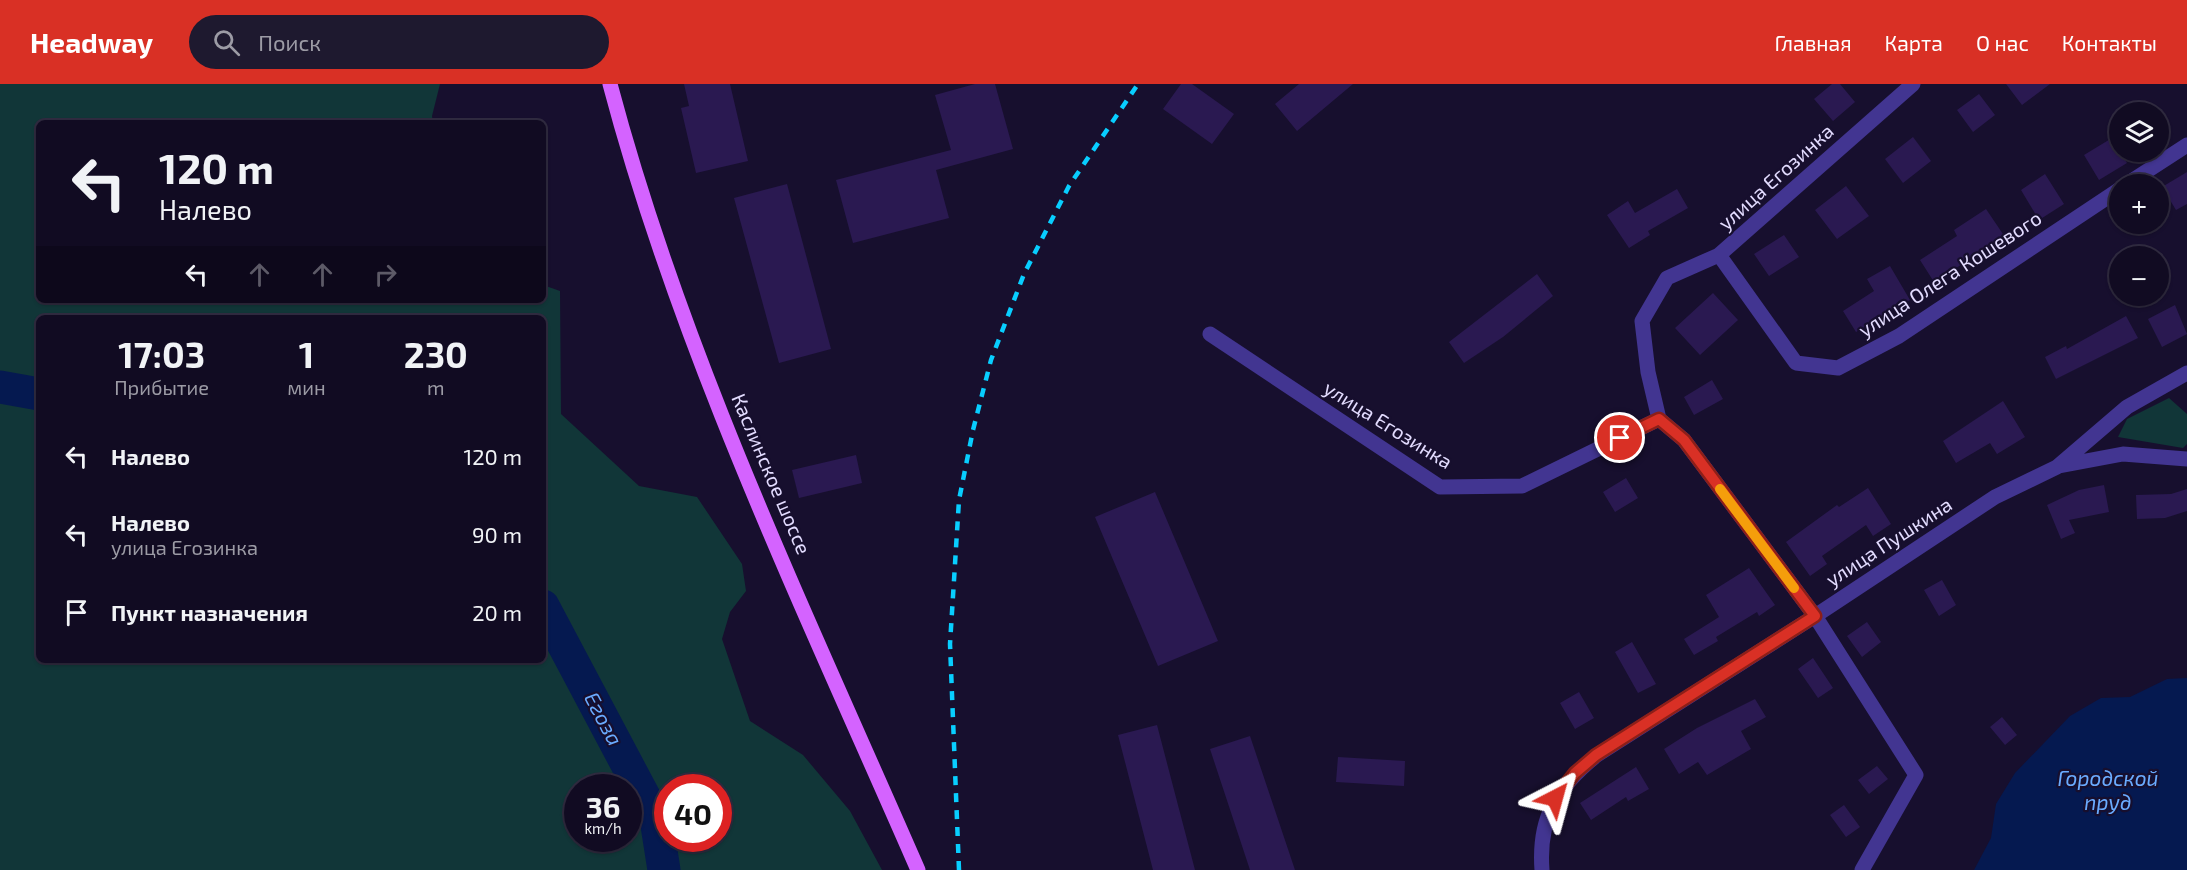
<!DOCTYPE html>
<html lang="ru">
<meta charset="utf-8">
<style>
:root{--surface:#110b22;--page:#1e192f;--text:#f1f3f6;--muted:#9c9ba5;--line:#302b40;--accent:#d93025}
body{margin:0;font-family:"Exo 2",sans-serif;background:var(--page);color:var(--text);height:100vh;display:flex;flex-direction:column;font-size:22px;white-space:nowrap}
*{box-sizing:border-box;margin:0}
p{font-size:20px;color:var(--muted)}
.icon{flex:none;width:33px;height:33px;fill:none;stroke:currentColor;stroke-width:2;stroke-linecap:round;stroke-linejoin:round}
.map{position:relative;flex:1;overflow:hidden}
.drawer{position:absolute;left:36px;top:231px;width:510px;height:348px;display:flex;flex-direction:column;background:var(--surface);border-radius:9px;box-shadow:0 2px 4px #0004,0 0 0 2px var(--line)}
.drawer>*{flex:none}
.guide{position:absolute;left:36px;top:36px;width:510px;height:183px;border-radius:9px;box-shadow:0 2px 4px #0004,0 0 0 2px var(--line);background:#110b22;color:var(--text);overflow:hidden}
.controls{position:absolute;left:2109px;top:18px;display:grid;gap:12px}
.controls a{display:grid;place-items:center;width:60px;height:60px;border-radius:50%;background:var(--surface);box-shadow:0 2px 4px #0004,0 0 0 2px var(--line);font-size:30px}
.speed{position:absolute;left:564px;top:690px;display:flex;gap:12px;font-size:30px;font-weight:700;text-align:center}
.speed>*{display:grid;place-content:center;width:78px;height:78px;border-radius:50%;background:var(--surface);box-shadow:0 2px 4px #0004,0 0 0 2px var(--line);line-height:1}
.speed small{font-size:15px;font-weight:400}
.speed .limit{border:9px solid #d22;background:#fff;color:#111}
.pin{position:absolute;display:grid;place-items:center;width:51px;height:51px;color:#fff;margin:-26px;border:3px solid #fff;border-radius:50%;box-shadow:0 2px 6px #0007}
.me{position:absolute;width:66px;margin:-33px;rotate:39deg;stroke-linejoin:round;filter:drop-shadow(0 0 4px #0008)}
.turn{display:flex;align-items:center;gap:21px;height:126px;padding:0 24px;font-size:27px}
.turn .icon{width:78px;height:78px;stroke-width:2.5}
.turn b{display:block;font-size:42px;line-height:51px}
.lanes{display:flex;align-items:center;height:57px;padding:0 24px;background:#0003;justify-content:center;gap:30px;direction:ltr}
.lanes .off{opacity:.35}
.eta{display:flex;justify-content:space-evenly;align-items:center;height:102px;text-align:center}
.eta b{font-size:36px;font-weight:700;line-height:42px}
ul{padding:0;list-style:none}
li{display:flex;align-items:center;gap:18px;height:78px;padding:0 24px}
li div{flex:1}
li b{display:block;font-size:22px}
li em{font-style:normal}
header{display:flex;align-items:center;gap:36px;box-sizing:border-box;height:84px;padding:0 30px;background:var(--accent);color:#fff}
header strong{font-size:28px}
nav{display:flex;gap:33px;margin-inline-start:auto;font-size:21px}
.search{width:420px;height:54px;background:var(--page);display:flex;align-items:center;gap:15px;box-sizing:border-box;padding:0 21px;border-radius:33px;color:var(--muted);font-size:22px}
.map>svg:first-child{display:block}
.green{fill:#113638;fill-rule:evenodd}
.water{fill:#051950}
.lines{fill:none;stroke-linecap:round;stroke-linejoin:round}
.river{stroke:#051950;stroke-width:33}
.building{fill:#2a1951}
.minor{stroke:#423591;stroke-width:15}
.major{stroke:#d463ff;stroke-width:15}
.rail{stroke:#08ceff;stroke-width:4.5;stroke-dasharray:9 8;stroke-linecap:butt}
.route-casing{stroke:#8d1f18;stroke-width:15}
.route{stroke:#d93025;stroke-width:10}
.slow{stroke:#f59e0b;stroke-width:10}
.labels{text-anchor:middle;stroke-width:4.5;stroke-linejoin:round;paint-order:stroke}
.street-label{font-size:20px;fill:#e3dcff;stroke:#170f2e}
.water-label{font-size:21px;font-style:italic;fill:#6aabff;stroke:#170f2e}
</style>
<header>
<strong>Headway</strong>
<div class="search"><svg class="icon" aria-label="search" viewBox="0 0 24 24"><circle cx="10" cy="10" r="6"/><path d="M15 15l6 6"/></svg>Поиск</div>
<nav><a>Главная</a><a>Карта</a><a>О нас</a><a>Контакты</a></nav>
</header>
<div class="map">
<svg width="2187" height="786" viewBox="0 0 2187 786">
<rect width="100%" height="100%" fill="#170f2e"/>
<path class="green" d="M0 0H440L432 32 433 39H39V216H543V201L560 207 561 330 639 402 697 413 742 480 746 507 730 528 722 555 750 637 803 671 850 727 882 786H0ZM39 234H543V576H39ZM578 704H628V754H578ZM668 704H718V754H668Z
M2169 314 2187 330V360L2183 364 2118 353 2127 335Z"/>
<path class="water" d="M2187 594V786H1974L1991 754 1996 720 2015 689 2070 632 2101 614 2130 613 2167 595Z"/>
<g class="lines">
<path class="river" d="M0 303 39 310
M543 522 656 735 664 786"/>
</g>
<path class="building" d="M684 0H730L748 77 696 89 681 24 689 22Z
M975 0H995L1013 65 936 86 949 134 853 159 836 96 951 66 935 11Z
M1181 0H1192L1234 30 1212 60 1163 25Z
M1299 0H1353L1297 47 1275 20Z
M1832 0H1840L1855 18 1833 37 1814 15Z
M2006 0H2050L2022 21Z
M1979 10 1995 31 1973 48 1957 26Z
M1913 53 1931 77 1903 99 1885 75Z
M2112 54 2127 79 2099 96 2084 71Z
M2187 88V120L2176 126 2162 103Z
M2045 90 2064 120 2039 136 2021 106Z
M787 100 831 265 779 279 734 114Z
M1846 102 1869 132 1837 155 1815 126Z
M1677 105 1688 124 1648 147 1650 151 1629 164 1607 131 1628 117 1635 129Z
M1986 125 2005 153 1934 198 1920 176 1957 152 1954 146Z
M1784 151 1799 173 1769 192 1754 170Z
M1890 182 1910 216 1856 248 1843 227 1874 207 1867 195Z
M1537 190 1553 212 1503 253 1464 279 1449 258Z
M1713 209 1738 236 1700 271 1675 244Z
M2175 221 2187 250 2162 263 2148 235Z
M2126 232 2138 254 2056 295 2045 273 2066 262 2067 265Z
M1712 296 1723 315 1694 331 1684 313Z
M2003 317 2025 353 1997 370 1990 359 1956 379 1943 357Z
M856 371 862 399 799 414 792 386Z
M1626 394 1638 414 1615 428 1603 408Z
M2104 401 2109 428 2069 436 2075 449 2061 455 2047 421 2079 406Z
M1868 404 1891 440 1873 452 1866 441 1822 472 1827 480 1810 492 1786 458 1837 421 1839 423Z
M2187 405V427L2165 434 2137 435 2136 411 2171 410Z
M1155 408 1218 557 1158 582 1095 433Z
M1749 484 1775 521 1759 532 1757 528 1716 553 1718 557 1694 571 1684 555 1719 533 1706 511Z
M1942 496 1956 521 1939 532 1924 506Z
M1867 538 1881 558 1862 573 1847 552Z
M1632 558 1656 600 1638 609 1615 568Z
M1813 574 1833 604 1818 614 1798 585Z
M1579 608 1594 634 1575 645 1560 619Z
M1755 615 1766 633 1741 647 1751 665 1707 691 1698 678 1679 690 1664 665 1697 644Z
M2002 633 2017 651 2005 661 1990 643Z
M1157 641 1195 786H1153L1118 651Z
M1250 652 1295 786H1250L1210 665Z
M1338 673 1405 677 1404 702 1336 698Z
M1877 682 1888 695 1869 710 1858 696Z
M1636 683 1649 705 1628 717 1626 713 1591 736 1580 719Z
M1844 721 1860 743 1846 753 1830 731Z"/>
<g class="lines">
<path class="minor" d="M2127 100 2187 61
M1719 171 1796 279 1838 284 1899 252 2120 105
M1210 250 1440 403 1522 402 1659 335 1648 288 1642 237 1667 194 1719 171 1913 0
M1659 335 1684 356 1815 532 1916 691 1862 786
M2059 382 2123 370 2187 375
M1542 786C1538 734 1557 703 1597 671L1815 532 1995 413 2057 383 2127 323 2187 289"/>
<path class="major" d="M610 0C682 272 806 529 918 786"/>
<path class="rail" d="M959 786 950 560 959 416 973 346 991 276 1024 190 1069 102 1138 0"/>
</g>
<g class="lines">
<g class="route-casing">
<path id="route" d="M1555 714 1575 689 1596 671 1815 532 1684 356 1659 335 1620 354"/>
</g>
<use href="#route" class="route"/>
<path class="slow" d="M1720 405 1794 504"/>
</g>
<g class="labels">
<g class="street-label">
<text transform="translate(1776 93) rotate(-42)" y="7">улица Егозинка</text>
<text transform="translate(1950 190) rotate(-33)" y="7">улица Олега Кошевого</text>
<text transform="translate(1388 341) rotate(32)" y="7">улица Егозинка</text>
<text transform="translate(771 390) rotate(67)" y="7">Каслинское шоссе</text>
<text transform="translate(1889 458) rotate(-33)" y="7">улица Пушкина</text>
</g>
<g class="water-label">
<text transform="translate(603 635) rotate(62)" y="7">Егоза</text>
<text x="2108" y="702">Городской<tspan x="2108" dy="24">пруд</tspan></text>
</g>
</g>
</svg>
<div class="controls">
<a><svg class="icon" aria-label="layers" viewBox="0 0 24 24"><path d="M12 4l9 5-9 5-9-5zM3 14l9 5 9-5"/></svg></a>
<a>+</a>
<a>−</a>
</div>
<div class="speed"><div>36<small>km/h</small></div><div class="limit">40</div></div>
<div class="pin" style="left:1620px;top:354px;background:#d93025"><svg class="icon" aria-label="arrive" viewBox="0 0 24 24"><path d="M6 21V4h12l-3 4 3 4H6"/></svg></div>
<svg class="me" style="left:1555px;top:714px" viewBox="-20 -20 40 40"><path d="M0-17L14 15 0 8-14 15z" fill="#d93025" stroke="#fff" stroke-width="4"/></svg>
<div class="guide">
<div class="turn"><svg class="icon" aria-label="left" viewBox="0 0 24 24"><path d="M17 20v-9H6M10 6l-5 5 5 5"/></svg><div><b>120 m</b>Налево</div></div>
<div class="lanes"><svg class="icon" aria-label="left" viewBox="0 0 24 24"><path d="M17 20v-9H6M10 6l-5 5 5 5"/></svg><svg class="icon off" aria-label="ahead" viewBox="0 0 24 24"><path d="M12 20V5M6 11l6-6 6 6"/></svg><svg class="icon off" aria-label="ahead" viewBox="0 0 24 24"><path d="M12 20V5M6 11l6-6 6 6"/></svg><svg class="icon off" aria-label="right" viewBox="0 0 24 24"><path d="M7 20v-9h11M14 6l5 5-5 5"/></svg></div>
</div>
<section class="drawer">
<div class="eta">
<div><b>17:03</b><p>Прибытие</p></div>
<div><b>1</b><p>мин</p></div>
<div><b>230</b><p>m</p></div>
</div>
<ul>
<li><svg class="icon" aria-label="left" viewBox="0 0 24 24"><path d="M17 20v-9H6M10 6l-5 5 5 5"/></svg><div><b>Налево</b></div><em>120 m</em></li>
<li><svg class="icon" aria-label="left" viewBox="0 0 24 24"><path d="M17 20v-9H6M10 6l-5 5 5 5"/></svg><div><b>Налево</b><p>улица Егозинка</p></div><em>90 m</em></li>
<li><svg class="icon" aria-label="arrive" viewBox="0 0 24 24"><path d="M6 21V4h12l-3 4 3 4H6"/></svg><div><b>Пункт назначения</b></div><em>20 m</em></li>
</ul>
</section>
</div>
